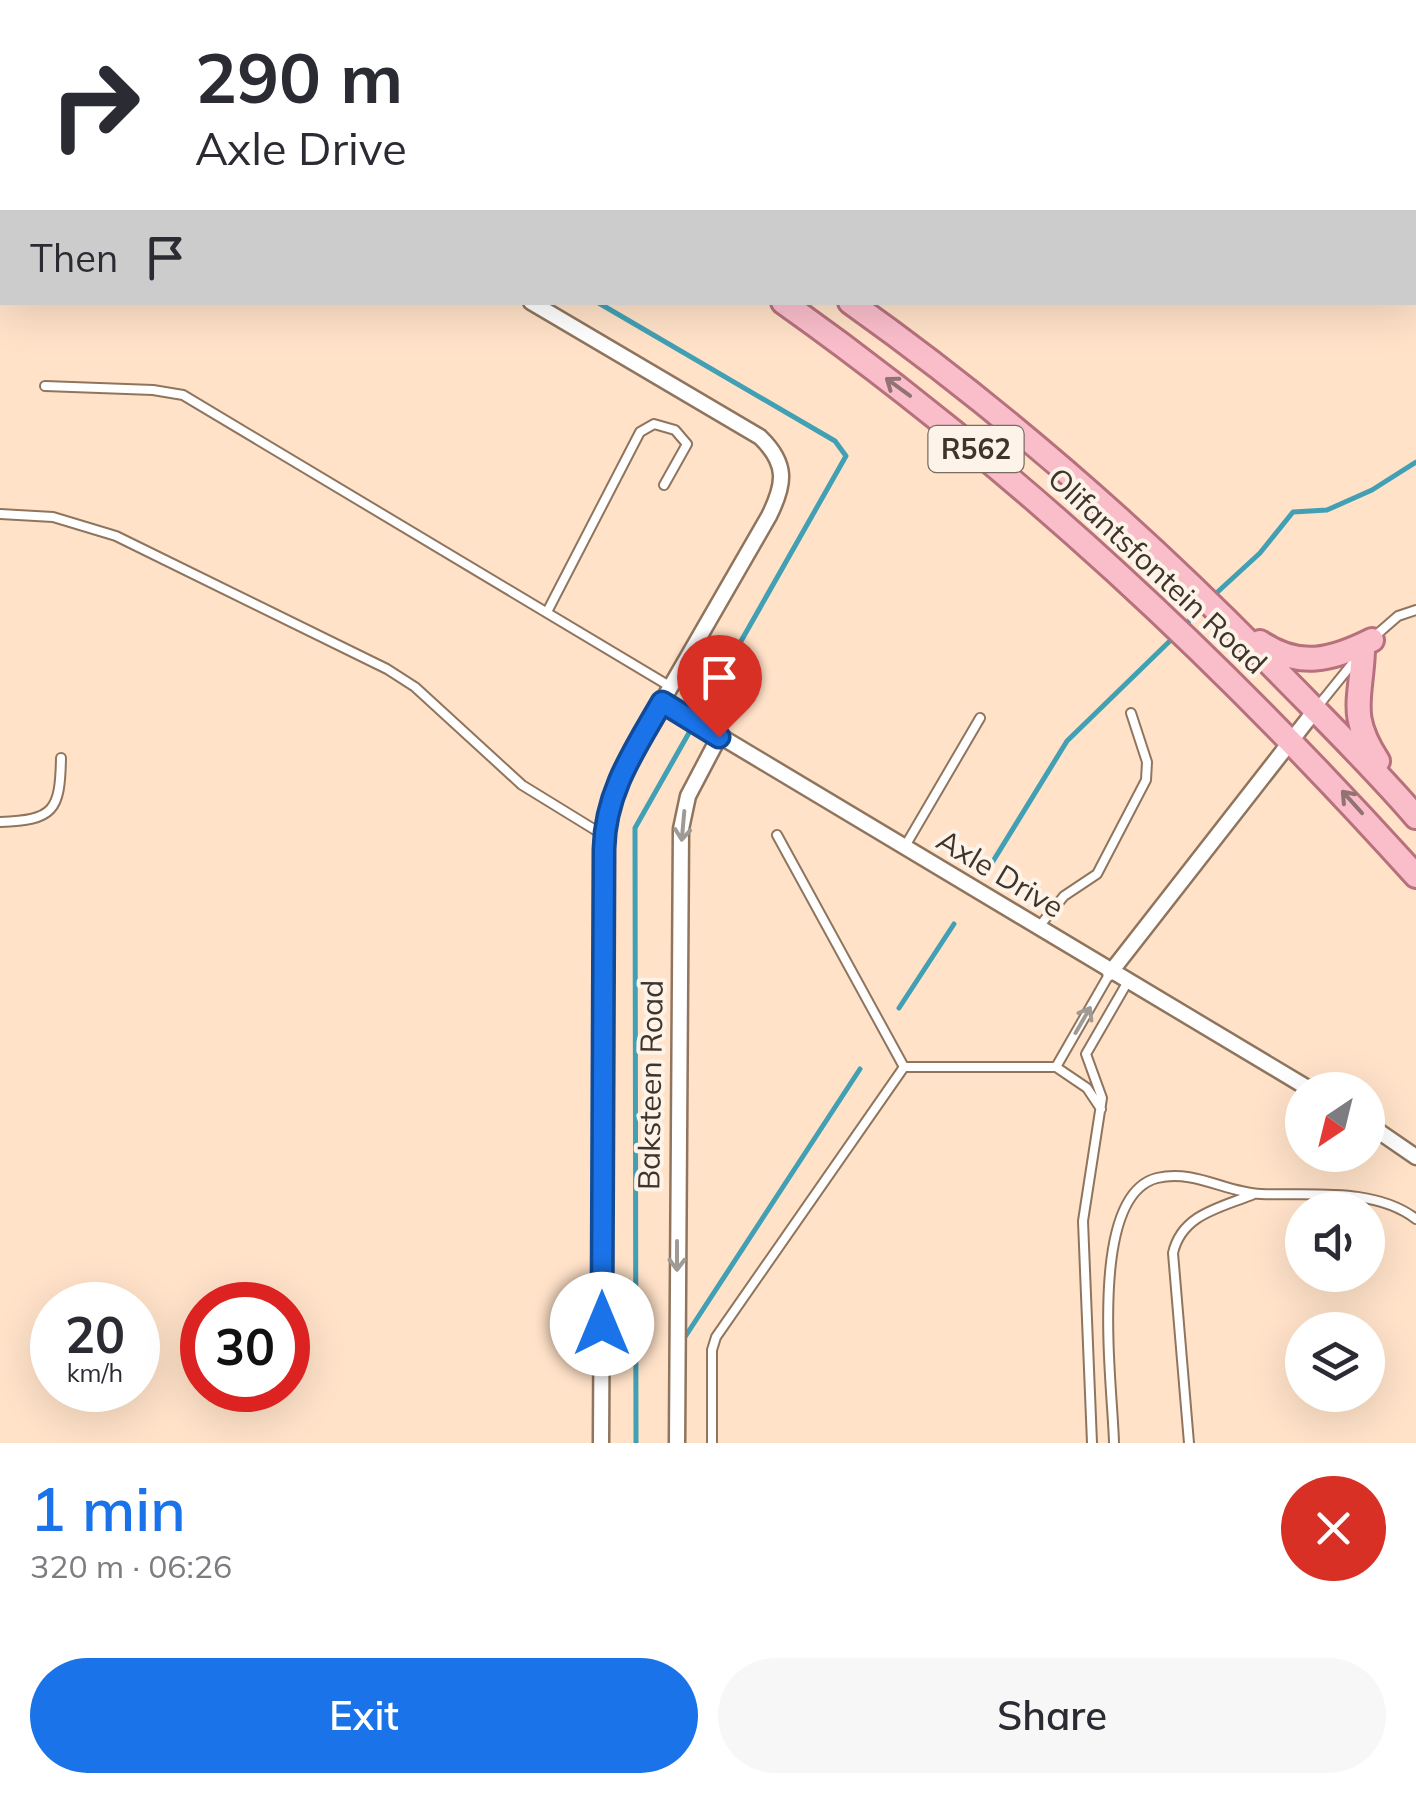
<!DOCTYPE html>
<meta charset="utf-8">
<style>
:root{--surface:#fff;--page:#f7f7f7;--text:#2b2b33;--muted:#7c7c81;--accent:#1a73e8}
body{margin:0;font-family:Mulish,sans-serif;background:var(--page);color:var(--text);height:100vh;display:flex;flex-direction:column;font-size:38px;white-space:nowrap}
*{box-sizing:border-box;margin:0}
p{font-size:32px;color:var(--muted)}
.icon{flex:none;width:55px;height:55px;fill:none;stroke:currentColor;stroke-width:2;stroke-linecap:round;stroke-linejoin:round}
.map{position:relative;height:1443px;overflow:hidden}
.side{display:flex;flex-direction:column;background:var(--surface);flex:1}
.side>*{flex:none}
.guide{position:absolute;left:0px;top:0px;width:1418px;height:305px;box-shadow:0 10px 40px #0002;background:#fff;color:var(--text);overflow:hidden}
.needle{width:65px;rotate:215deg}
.fabs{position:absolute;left:1285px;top:1072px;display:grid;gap:20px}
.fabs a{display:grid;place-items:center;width:100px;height:100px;border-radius:50%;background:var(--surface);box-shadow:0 10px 40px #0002;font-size:50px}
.speed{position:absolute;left:30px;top:1282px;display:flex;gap:20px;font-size:50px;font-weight:700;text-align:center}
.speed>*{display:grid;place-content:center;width:130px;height:130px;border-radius:50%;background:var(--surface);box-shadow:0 10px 40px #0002;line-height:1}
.speed small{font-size:25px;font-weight:400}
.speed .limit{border:15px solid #d22;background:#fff;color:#111}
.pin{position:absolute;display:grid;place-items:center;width:85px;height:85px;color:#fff;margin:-102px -42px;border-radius:50% 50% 50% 0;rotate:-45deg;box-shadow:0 0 10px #0007}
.pin .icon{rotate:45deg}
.me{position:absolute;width:110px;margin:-55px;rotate:0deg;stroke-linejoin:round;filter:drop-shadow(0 0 8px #0008)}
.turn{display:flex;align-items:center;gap:35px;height:210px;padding:0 30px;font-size:45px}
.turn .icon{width:130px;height:130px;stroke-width:2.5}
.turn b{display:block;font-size:70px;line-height:85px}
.then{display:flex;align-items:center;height:95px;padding:0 30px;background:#0003;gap:20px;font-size:38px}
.round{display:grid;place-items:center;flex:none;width:105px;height:105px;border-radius:52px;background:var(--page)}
.headline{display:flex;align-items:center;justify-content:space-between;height:170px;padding:0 30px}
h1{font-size:60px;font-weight:600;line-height:75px;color:var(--accent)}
.primary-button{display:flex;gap:20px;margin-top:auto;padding:20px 30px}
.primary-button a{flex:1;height:115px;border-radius:60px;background:var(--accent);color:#fff;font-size:40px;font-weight:600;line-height:115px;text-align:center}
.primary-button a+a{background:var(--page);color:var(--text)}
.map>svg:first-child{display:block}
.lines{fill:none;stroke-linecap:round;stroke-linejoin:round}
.stream{stroke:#42a0b4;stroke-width:5}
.service-casing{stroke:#8f755e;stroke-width:12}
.minor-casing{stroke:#8f755e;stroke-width:19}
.primary-casing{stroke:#b6717c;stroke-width:28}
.service{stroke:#fff;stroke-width:8}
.minor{stroke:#fff;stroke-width:14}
.primary{stroke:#fabecb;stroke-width:22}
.oneway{stroke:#937272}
.oneway2{stroke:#9f9a94}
.route-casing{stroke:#114b97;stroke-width:25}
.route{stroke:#1a73e8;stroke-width:18}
.labels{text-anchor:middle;stroke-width:8;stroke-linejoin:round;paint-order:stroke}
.shield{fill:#fef3e8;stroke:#786d63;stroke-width:2.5}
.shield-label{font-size:28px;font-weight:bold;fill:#3f342a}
.street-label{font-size:30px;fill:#3f342a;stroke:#fef3e8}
</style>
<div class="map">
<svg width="1416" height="1443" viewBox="0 0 1416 1443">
<rect width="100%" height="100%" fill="#ffe2c8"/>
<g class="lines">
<path class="stream" d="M0 141H2
M597 302 835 441 846 456 635 828 636 1443
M1211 598 1260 553 1293 512 1327 510 1372 490 1416 462
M1183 627 1203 606
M987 871 1067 741 1176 635
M899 1008 954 924
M683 1340 860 1069"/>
<g class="service-casing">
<path id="service" d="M0 4 2 6
M0 67 2 62
M45 386 153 390 183 395 671 687
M0 514 53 517 116 536 387 669 415 687 522 785 605 836
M547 612 640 432 654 424 675 430 687 444 664 485
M1375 636 1398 616 1416 610
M1318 706 1356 659
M0 822C54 820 60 811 61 758
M777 835 904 1067
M904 848 980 718
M1037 929 1064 896 1097 874 1146 780 1147 762 1131 713
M1056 1067 1110 973
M712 1443V1350L716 1337 904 1067H1056L1087 1088 1101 1109
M1092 1443 1083 1221 1102 1098 1086 1054 1127 983
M1114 1443C1113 1389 1086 1196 1157 1178 1195 1169 1226 1193 1261 1194 1312 1196 1374 1187 1416 1219
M1189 1443 1173 1253C1182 1214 1220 1208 1254 1194"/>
</g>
<g class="minor-casing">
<path id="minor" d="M0 181H2
M531 302 760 437C788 464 785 484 769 516L629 759C614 789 605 815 604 849L601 1443
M663 702 1311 1090
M1110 973 1316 709
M1368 1124 1416 1157
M677 1443 681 829 688 796 719 737"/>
</g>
<g class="primary-casing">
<path id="primary" d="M233 0 239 2
M321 0 326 2
M783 302C1018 469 1224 663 1416 876
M850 302C1005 412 1148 538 1280 674 1326 721 1373 767 1416 817
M1260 642C1299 669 1332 660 1372 640
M1363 651C1361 700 1348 715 1378 761"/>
</g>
<use href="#service" class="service"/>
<use href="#minor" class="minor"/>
<use href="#primary" class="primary"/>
</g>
<defs><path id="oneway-shaft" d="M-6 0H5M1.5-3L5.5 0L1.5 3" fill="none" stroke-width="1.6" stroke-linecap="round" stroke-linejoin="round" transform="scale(2.5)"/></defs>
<g class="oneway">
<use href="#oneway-shaft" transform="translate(898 387) rotate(-144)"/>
<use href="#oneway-shaft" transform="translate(1352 802) rotate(-132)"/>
</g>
<g class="oneway2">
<use href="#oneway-shaft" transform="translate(683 826) rotate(95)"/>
<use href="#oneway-shaft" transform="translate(1083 1020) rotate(-60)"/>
<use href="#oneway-shaft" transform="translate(677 1256) rotate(90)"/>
</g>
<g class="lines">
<g class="route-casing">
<path id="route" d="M602 1324 604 849C605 792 635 749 662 702L719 737"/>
</g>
<use href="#route" class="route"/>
</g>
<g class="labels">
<rect class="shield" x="928.5" y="426" width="95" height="46" rx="8"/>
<g class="shield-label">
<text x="976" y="459">R562</text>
</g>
<g class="street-label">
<text transform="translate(1157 571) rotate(43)" y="10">Olifantsfontein Road</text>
<text transform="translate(1000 874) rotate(31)" y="10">Axle Drive</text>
<text transform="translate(651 1085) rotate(-89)" y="10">Baksteen Road</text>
</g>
</g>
</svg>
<div class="fabs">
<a><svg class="needle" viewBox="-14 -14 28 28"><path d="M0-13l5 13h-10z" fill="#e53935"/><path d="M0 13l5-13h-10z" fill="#7c7c81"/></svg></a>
<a><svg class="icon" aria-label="sound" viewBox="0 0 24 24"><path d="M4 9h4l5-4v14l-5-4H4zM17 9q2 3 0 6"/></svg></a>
<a><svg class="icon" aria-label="layers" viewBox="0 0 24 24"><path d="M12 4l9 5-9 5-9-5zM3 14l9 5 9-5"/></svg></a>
</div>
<div class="speed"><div>20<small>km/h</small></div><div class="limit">30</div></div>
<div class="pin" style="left:719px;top:737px;background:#d93025"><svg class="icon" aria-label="arrive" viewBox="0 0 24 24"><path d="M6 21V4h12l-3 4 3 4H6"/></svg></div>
<svg class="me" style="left:602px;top:1324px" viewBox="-20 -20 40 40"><circle r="19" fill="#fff"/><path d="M0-13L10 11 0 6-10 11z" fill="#1a73e8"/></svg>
<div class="guide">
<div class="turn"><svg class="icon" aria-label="right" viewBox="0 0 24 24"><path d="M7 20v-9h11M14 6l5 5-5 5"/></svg><div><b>290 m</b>Axle Drive</div></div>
<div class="then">Then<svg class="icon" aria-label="arrive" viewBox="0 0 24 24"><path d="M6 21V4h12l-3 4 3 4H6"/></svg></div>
</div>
</div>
<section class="side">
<div class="headline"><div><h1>1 min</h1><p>320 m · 06:26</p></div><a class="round" style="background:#d93025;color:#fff"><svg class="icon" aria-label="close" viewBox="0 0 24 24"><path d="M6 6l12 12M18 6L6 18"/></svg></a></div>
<div class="primary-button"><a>Exit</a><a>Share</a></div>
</section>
